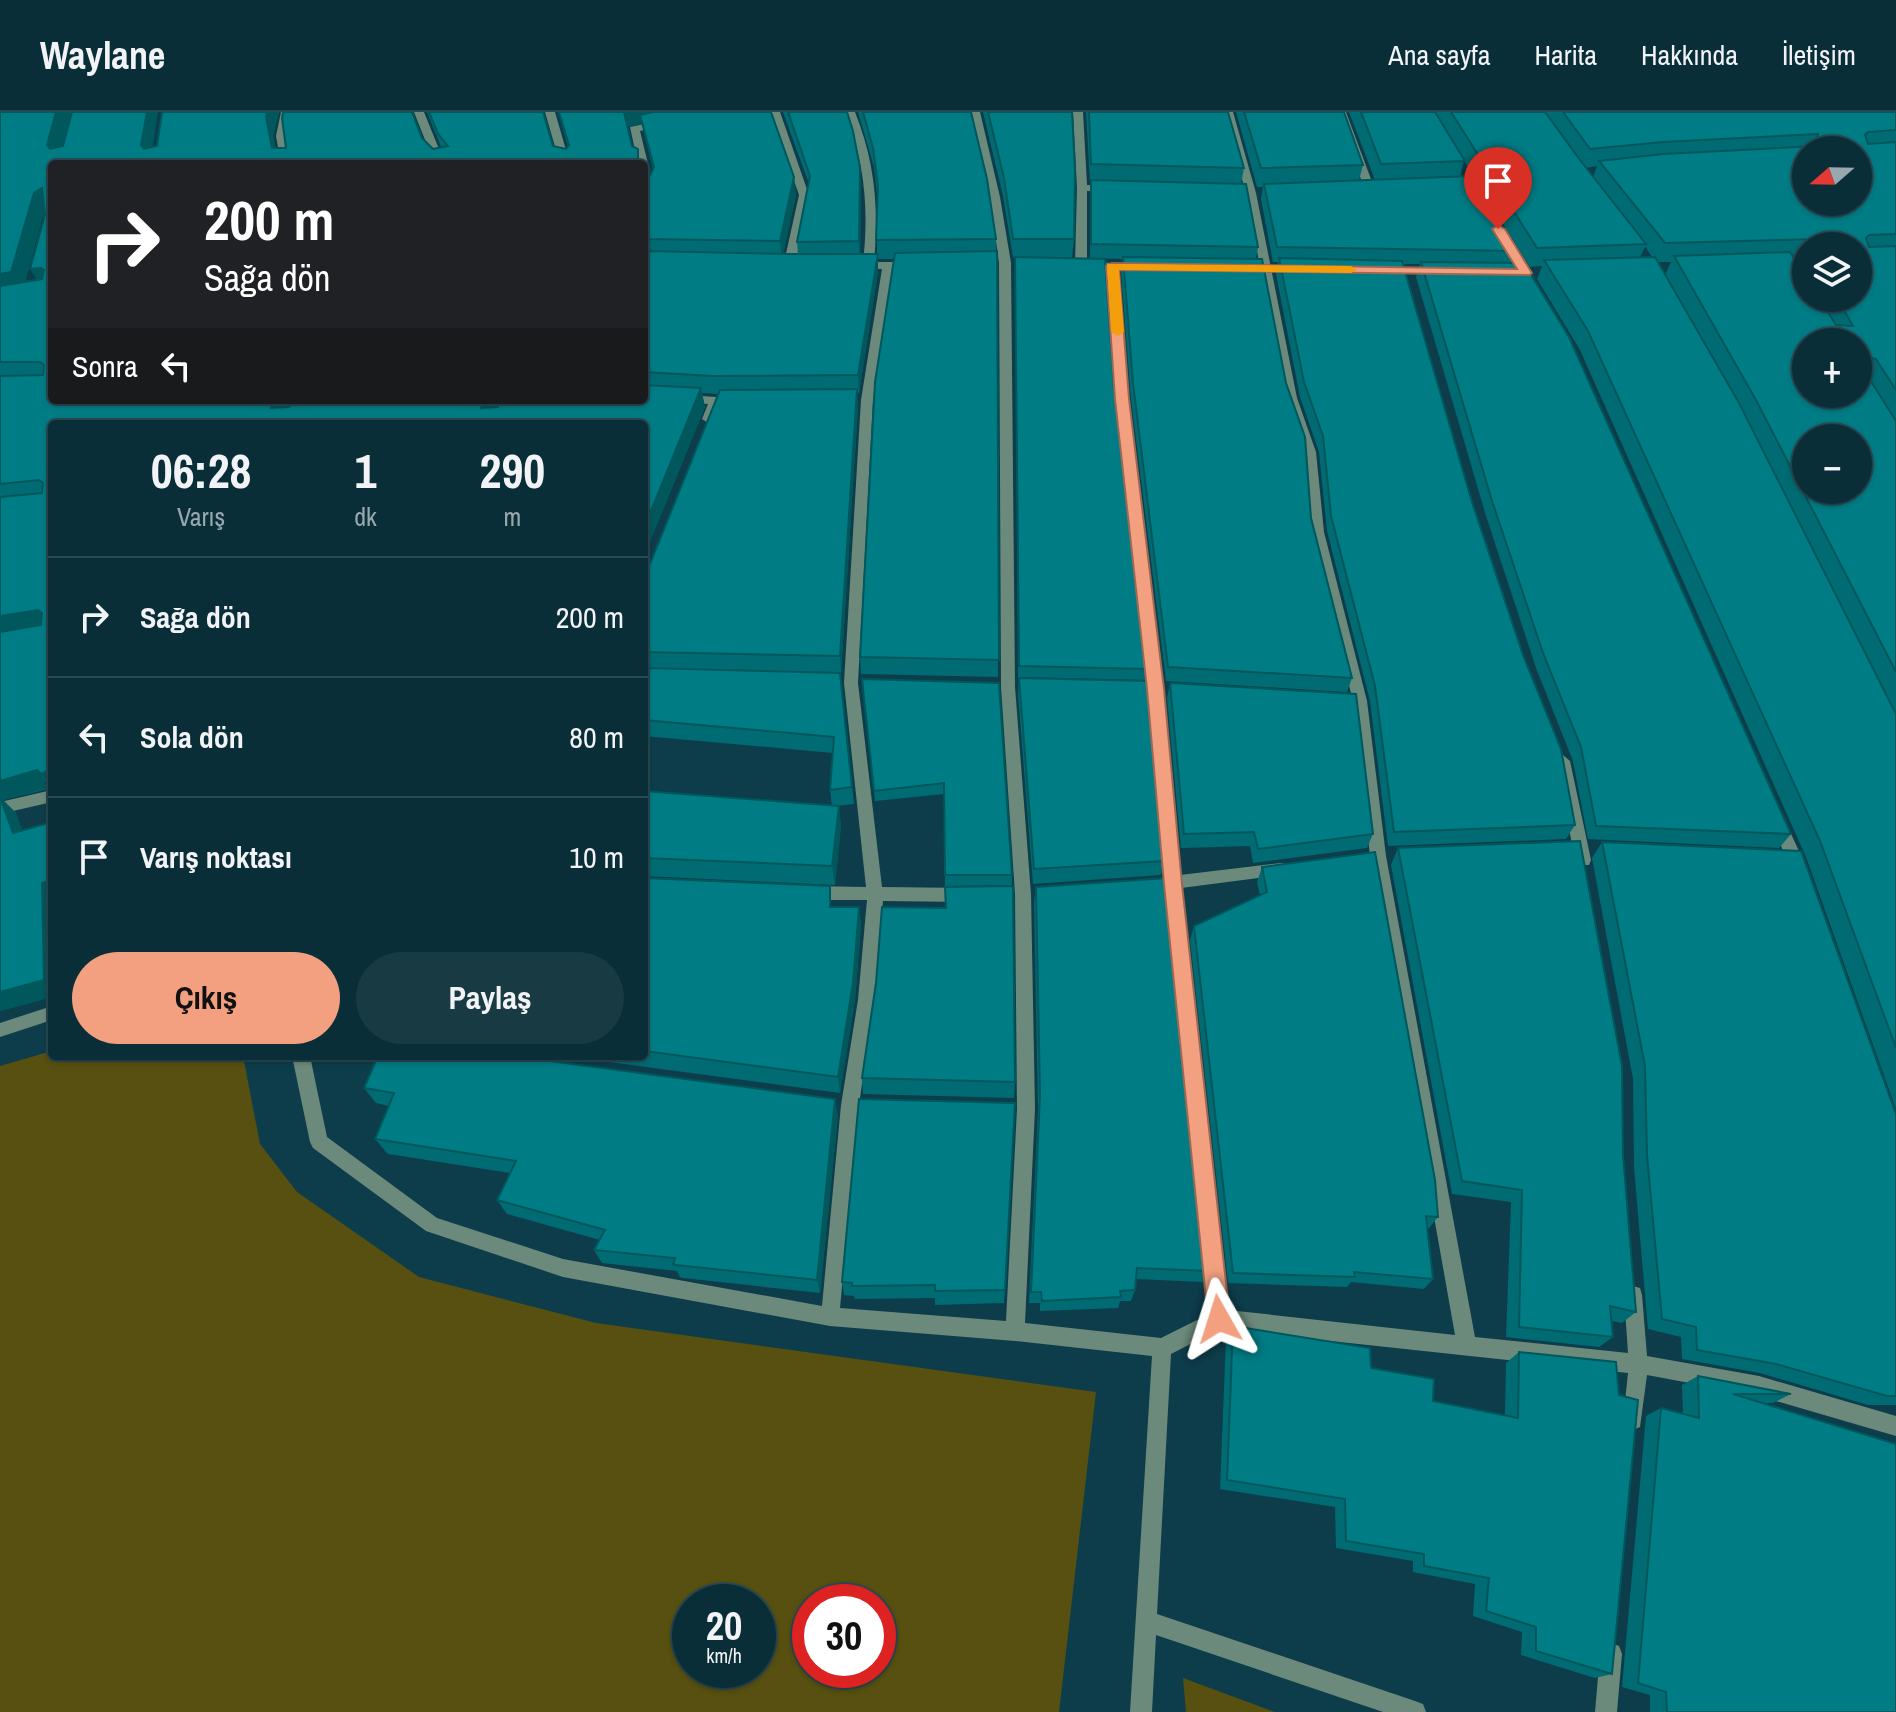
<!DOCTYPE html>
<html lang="tr">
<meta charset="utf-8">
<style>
:root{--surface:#0a2e38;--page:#183a43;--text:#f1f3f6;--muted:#99a8ae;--line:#2a4a53;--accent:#f2a07f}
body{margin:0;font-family:"Archivo Narrow",sans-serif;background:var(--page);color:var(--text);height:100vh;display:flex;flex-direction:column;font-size:30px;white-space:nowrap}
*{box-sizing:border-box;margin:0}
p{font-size:26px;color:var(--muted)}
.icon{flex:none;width:44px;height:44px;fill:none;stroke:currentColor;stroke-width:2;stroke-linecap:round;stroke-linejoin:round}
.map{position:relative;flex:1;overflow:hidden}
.side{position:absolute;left:48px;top:308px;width:600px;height:640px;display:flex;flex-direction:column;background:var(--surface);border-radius:8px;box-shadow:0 2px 6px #0004,0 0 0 2px var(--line)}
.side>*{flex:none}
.guide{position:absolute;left:48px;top:48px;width:600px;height:244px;border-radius:8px;box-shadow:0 2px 6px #0004,0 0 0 2px var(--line);background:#202124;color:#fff;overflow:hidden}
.needle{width:52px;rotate:250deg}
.controls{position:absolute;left:1792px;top:24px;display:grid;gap:16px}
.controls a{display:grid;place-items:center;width:80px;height:80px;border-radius:50%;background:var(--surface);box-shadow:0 2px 6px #0004,0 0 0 2px var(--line);font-size:40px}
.speed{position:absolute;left:672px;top:1472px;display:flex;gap:16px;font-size:40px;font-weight:700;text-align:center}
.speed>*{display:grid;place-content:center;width:104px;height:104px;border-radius:50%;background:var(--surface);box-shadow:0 2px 6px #0004,0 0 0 2px var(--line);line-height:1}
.speed small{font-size:20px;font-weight:400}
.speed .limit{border:12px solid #d22;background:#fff;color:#111}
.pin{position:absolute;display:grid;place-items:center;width:68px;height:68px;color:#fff;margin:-82px -34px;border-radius:50% 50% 50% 0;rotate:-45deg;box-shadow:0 0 8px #0007}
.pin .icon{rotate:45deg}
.me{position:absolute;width:88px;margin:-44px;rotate:354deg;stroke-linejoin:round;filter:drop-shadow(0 0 6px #0008)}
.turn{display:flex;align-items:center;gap:28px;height:168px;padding:0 24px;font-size:36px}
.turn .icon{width:104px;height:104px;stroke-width:2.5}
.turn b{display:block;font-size:56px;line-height:68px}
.then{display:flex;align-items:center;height:76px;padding:0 24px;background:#0003;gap:16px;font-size:30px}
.eta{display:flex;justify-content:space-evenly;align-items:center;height:136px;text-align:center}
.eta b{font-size:48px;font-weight:700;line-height:56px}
.cta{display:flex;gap:16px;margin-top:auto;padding:16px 24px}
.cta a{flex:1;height:92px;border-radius:48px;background:var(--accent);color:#111;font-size:32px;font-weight:700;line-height:92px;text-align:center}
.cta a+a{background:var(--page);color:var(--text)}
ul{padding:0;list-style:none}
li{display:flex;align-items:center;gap:24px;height:120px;padding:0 24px;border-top:2px solid var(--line)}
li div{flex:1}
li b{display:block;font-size:30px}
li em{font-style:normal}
header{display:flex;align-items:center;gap:48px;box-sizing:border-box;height:112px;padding:0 40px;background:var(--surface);border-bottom:2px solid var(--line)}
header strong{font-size:38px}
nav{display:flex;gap:44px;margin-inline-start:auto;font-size:28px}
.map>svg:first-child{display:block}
.green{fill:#575010;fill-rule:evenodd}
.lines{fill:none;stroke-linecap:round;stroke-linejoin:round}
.street{fill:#6c8a7b;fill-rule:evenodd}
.wall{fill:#006b72;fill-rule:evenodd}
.shaded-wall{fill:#00575c}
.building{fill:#007c84;stroke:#00575c;stroke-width:2;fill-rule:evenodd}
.route{fill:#f2a07f;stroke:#9d6853;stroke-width:2}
.slow{fill:#f59e0b}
</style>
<header>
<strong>Waylane</strong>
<nav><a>Ana sayfa</a><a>Harita</a><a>Hakkında</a><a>İletişim</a></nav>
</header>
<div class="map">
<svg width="1896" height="1600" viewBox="0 0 1896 1600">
<rect width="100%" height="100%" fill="#0d3d4b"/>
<path class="green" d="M52 939V944H243L260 1032 297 1080 419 1165 596 1211 1096 1280 1059 1600H0V954ZM690 1490H758V1558H690ZM810 1490H878V1558H810Z
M1183 1566 1275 1600H1186Z"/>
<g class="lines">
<path class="street" d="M281 0H291L286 24 291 52H281L276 24Z
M414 0H424L441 42 450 52H439L431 43Z
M545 0H555L570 52H560Z
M687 0H697L700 5 640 19 648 52 644 55V52H638L630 15 689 3Z
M770 0H780L809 83 795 155 789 158 783 155 799 83Z
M845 0H855C875 50 879 96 874 150H914L920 153 914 156 893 157 873 288 858 571 882 775 966 776 972 778 974 783 972 788 966 790 883 789 874 888 859 993 840 1196 1006 1209 1017 997 1015 782 1001 575 999 151 990 85 970 0H980L1000 85 1011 151 1015 575 1031 782 1035 997 1025 1211 1161 1226 1209 1202 1166 778 1143 779 1141 774 1143 769 1165 765 1149 577 1116 287 1107 157 1085 156 1075 152 1077 76 1073 0H1083L1087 73 1113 74 1118 77 1113 80 1087 79V150L1142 152 1148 155 1142 158H1118L1128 287 1163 577 1180 763 1281 751 1287 752 1289 757 1287 762 1281 763 1181 776 1228 1198 1455 1223 1370 744 1353 589 1310 420 1304 340 1285 286 1246 81 1223 0H1233L1256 81 1297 286 1316 340 1324 420 1367 589 1386 744 1475 1225 1628 1241 1624 1183 1626 1176 1633 1174 1640 1176 1642 1183 1647 1244 1759 1264 1896 1304V1324L1759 1284 1647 1263 1640 1315 1633 1318 1626 1315 1623 1308 1628 1261 1220 1217 1171 1242 1157 1502 1415 1589 1423 1592 1426 1600H1383L1156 1523 1152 1600H1130L1152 1244 1015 1229 830 1214 563 1165 426 1119 313 1036 310 1030 292 944H310L327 1025 437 1106 563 1147 822 1194 841 993 858 888 867 788H809L803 786 801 781 803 776 809 774 866 775 844 571 861 288 882 157H858L852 154 863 151C869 97 865 51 845 0Z
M1336 0H1346L1375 78 1374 80 1365 78Z
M1385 155 1438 156 1444 159 1438 162 1381 160 1379 158Z
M644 280 716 285 722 289 712 310 708 311 702 307 708 292 644 288Z
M1563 643 1570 649 1591 748 1589 753H1577L1575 748 1556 649Z
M52 678V690L0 702V690Z
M1778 702 1783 704 1807 757 1805 762H1793L1791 757 1770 708Z
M52 894V908L0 925V911Z
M1611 1531 1619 1534 1622 1542 1617 1600H1595L1600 1542 1603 1534Z"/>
</g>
<path class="wall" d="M0 0H71L62 35 157 34 162 0H279L273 23 275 36 422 26 433 37 441 35 427 0H543L553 34 566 37 568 34 558 0H771L796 83 783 142H798L797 130 809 72 783 0H847L861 74 860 142H877V83L874 55 858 0H971L996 127 998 565 861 562 860 545 894 147H878V160L859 281H857L858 295 841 561H840L854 692 835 694 841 713 835 773 644 764V679L832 694 830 678 833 641 644 624V457L650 452 718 282 702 281 705 295 644 444V312H52V676L3 688 16 701 22 718 52 885 0 899ZM642 12 653 57 647 69 644 70V288L494 295 496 288H52L627 15ZM44 99 37 168 25 170Z
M983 0H1072L1074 127 1072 146 1013 145 1003 84Z
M1086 0H1228L1244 56 1241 72 1258 135 1256 147 1311 406 1352 566 1347 580 1166 569 1131 287 1121 160 1123 147 1090 146 1091 70H1090Z
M1236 0H1344L1363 53 1359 68H1375L1349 0H1896V997L1806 745 1580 238 1537 167 1542 154 1530 155 1464 49 1460 65 1516 139 1512 151 1791 722 1779 736 1588 727 1573 649 1536 556 1486 404 1416 165 1420 152H1403L1472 390 1575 713 1566 727 1388 734 1370 589 1327 419 1319 340 1300 285 1276 162 1278 150H1273L1261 87 1263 75H1257ZM1597 54 1593 65 1585 56ZM1806 134H1858V186H1806ZM1645 135 1646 136 1652 145H1640ZM1794 146H1805L1800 155ZM1658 150H1671L1665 163Z
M1015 145 1114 275 1147 557 1145 568 1018 565Z
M1019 566 1164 749 1161 763 1033 772 1018 582Z
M862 567 999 571 1012 763V773L945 774 944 682 875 689Z
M1170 571 1373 722 1367 736 1253 751 1250 734 1181 736 1167 586Z
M1602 730 1896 1002V1293H1868L1760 1261 1682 1247 1681 1225 1648 1217 1634 1056 1633 967 1592 746Z
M1398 736 1623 1043 1636 1200 1622 1211 1612 1209 1613 1225 1599 1235 1506 1225 1511 1090 1452 1082 1391 753Z
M1262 755 1438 1105 1429 1116H1427L1433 1167 1424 1177 1351 1170 1347 1175 1228 1171 1190 828 1194 814 1260 783 1257 770Z
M644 766 833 795H859L861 813 855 888 840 981 564 944H644Z
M1036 775 1208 1159 1203 1170 1136 1167 1135 1178 1131 1189H1120L1118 1196 1040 1199V1191H1029L1038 997 1034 791Z
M862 966 1015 970 1014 986 863 982Z
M364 976 838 1003 820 1181 683 1166 680 1165 677 1159 602 1151 594 1138 600 1128 507 1102 497 1088 510 1061 388 1042 375 1027 389 994 376 991Z
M859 987 1005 1178 1004 1191 935 1193V1186L855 1187 854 1184 844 1183 842 1170Z
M1233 1214 1371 1256 1433 1289 1505 1303 1506 1251 1519 1240 1612 1562 1595 1566 1521 1543 1522 1520 1473 1504 1475 1472 1413 1460V1449L1336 1436 1335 1395 1220 1377 1226 1226Z
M1698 1264 1791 1282 1773 1291H1763L1896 1600H1650V1583L1622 1575 1646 1304 1661 1296 1683 1301 1682 1273Z"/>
<path class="shaded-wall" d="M56 0H71L57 51 47 33Z
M147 0H158L150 52 141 33Z
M267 0H279L273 23 279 52 272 36 266 5Z
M624 0H685L640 3 642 12 626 15Z
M860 56 861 74 860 147 859 129Z
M794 65 796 83 782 148 780 129Z
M42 76 44 99 23 178 0 182V162L34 81Z
M878 142V160L859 281 858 263Z
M41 156 52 174 41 175 30 157Z
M701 276 705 295 644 444V416Z
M857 277 858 295 841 561 840 544Z
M274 288H296L280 312 271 296V292Z
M484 288H496L488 312 481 296Z
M38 498 52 516 0 524V504Z
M52 657V675L41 662Z
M37 658 51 675 3 688 16 701 28 737 13 721 0 689V669Z
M839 694 841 713 835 773 832 754Z
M52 768V885L0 899V880L42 771Z
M859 795 861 813 855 888 840 981 838 965Z
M835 987 838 1003 820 1181 817 1168Z"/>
<path class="building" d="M0 0H56L47 33 50 37 63 34 72 0H147L141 33 144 37 157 34 162 0H267L266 5 272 36H286L282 6 283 0H412L422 26 433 37 448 34 438 22 429 0H543L553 34 566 37 569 33 559 0H624L632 34 638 37V52H52V288H274L271 292V296L289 295 295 288H484L481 296 498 295 500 288H644V273L701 276 644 416V312H52V657L41 662 37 658 0 669V520L41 513 42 501 38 498 0 504V385L42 381 43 371 39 368 0 372V264L43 263 44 253 40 250H0V174L42 167 44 158 41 156 30 157 45 103 42 76 34 81 11 160 0 162Z
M653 0H771L794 65 780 129 644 127V70L647 69 654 55 640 3Z
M788 0H847L853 19 860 56 859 129 797 130 810 64Z
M863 0H971L987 67 996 127 876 128 878 73 873 36Z
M988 0H1072L1075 58 1074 127H1013L1004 66Z
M1089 0H1228L1244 56 1091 52Z
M1244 0H1344L1363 53 1261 56Z
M1361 0H1435L1465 49 1381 52Z
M1451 0H1545L1580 48 1646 132 1537 136Z
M1563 0H1896V18L1868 20 1865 23 1868 32 1896 30V122L1869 123 1866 126 1869 135 1896 134V278L1876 247 1868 245 1867 263 1896 309V560L1756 288 1674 144 1790 140 1806 165V186H1819L1836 213 1853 214 1837 186H1858V134H1818V127L1665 131 1599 49 1663 42 1816 34 1818 22 1663 30 1590 37ZM1806 38H1858V90H1806ZM1806 230H1858V282H1806ZM1806 326H1858V378H1806Z
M1471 64 1516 139 1277 135 1264 72Z
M1091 68 1246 72 1258 135 1091 132Z
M644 139 787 142H878L858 263 713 264 644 260Z
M997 139 999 548 860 545 875 270 895 141Z
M1015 145 1105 147 1114 275 1147 557 1019 554Z
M1123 145 1262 147 1286 271 1305 325 1311 406 1352 566 1168 555 1133 271Z
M1655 145 1739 291 1896 602V936L1820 729 1588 219 1544 148Z
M1279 146 1402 149 1472 390 1523 543 1561 637 1575 713 1394 720 1375 574 1331 404 1323 324 1304 270Z
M1421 150 1524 151 1569 225 1791 722 1596 714 1581 635 1543 541 1492 389Z
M857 277 840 544 644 540V457L650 452 720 278Z
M644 556 840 561 852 675 830 678 834 625 644 608Z
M1019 566 1149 569 1164 749 1034 757Z
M862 567 999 571 1012 763H945L944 671 874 679Z
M1170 571 1356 582 1373 722 1258 737 1254 720 1184 722Z
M644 679 839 694 832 754 644 746Z
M0 685 13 721 52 710V768L42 771 44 868 0 880Z
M1580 729 1622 954 1623 1043 1636 1200 1610 1194 1613 1225 1519 1215 1522 1078 1462 1069 1398 736Z
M1602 730 1801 739 1896 1002V1284H1887L1776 1252 1697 1238 1696 1215 1662 1207 1647 1043 1645 954Z
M1375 740 1435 1068 1438 1105 1426 1104 1433 1167 1354 1160 1355 1165 1233 1161 1194 814 1267 780 1262 755Z
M644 766 830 774V795H859L853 871 838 965 644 939Z
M1167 766 1208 1159 1137 1156 1135 1178 1120 1179 1121 1185 1042 1189 1041 1180H1031L1040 984 1036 775Z
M1013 774 1015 970 862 966 876 871 882 795 946 796 945 775Z
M378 944H512L835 987 817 1168 676 1153 673 1152 675 1146 594 1138 605 1118 497 1088 516 1049 375 1027 394 981 364 976Z
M859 987 1015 991 1005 1178 935 1179V1173L852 1174V1171L842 1170Z
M1233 1214 1370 1236 1371 1256 1434 1267 1433 1289 1518 1306 1519 1240 1616 1250 1619 1283 1638 1288 1612 1562 1536 1539V1515L1486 1499 1489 1466 1424 1454V1442L1346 1429 1345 1387 1227 1368Z
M1698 1264 1791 1282H1733L1896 1332V1600H1667L1666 1580 1638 1571 1661 1296 1699 1306Z"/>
<path class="route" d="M1498 113 1505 117 1532 161 1530 163 1119 158 1129 287 1164 577 1182 772 1230 1207 1227 1214 1219 1218 1211 1214 1208 1207 1164 772 1147 577 1115 287 1106 154 1112 151 1517 157 1492 117Z"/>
<path class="slow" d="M1107 152 1351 154 1357 158 1351 161 1119 158 1124 220 1118 224 1111 220Z"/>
</svg>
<div class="controls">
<a><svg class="needle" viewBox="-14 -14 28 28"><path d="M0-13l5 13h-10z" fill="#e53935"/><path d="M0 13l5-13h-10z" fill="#99a8ae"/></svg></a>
<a><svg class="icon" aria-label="layers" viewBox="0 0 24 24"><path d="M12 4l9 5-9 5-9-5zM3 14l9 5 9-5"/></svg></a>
<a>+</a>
<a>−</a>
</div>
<div class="speed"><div>20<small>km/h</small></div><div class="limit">30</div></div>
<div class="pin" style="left:1498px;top:117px;background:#d93025"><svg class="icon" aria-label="arrive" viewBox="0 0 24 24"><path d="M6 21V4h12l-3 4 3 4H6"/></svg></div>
<svg class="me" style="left:1219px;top:1207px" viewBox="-20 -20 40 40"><path d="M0-17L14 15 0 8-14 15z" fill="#f2a07f" stroke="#fff" stroke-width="4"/></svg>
<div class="guide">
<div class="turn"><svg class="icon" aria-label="right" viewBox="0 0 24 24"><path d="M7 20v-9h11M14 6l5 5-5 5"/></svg><div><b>200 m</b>Sağa dön</div></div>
<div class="then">Sonra<svg class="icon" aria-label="left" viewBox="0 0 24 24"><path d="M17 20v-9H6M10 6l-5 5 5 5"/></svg></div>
</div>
<section class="side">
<div class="eta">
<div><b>06:28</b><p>Varış</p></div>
<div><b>1</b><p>dk</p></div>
<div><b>290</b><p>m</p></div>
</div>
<ul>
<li><svg class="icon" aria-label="right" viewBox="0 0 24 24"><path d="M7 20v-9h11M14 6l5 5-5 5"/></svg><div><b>Sağa dön</b></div><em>200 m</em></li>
<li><svg class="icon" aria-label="left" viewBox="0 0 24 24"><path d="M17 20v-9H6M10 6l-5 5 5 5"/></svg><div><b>Sola dön</b></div><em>80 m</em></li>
<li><svg class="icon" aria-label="arrive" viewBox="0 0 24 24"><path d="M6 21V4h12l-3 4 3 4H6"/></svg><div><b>Varış noktası</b></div><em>10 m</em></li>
</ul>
<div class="cta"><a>Çıkış</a><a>Paylaş</a></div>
</section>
</div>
